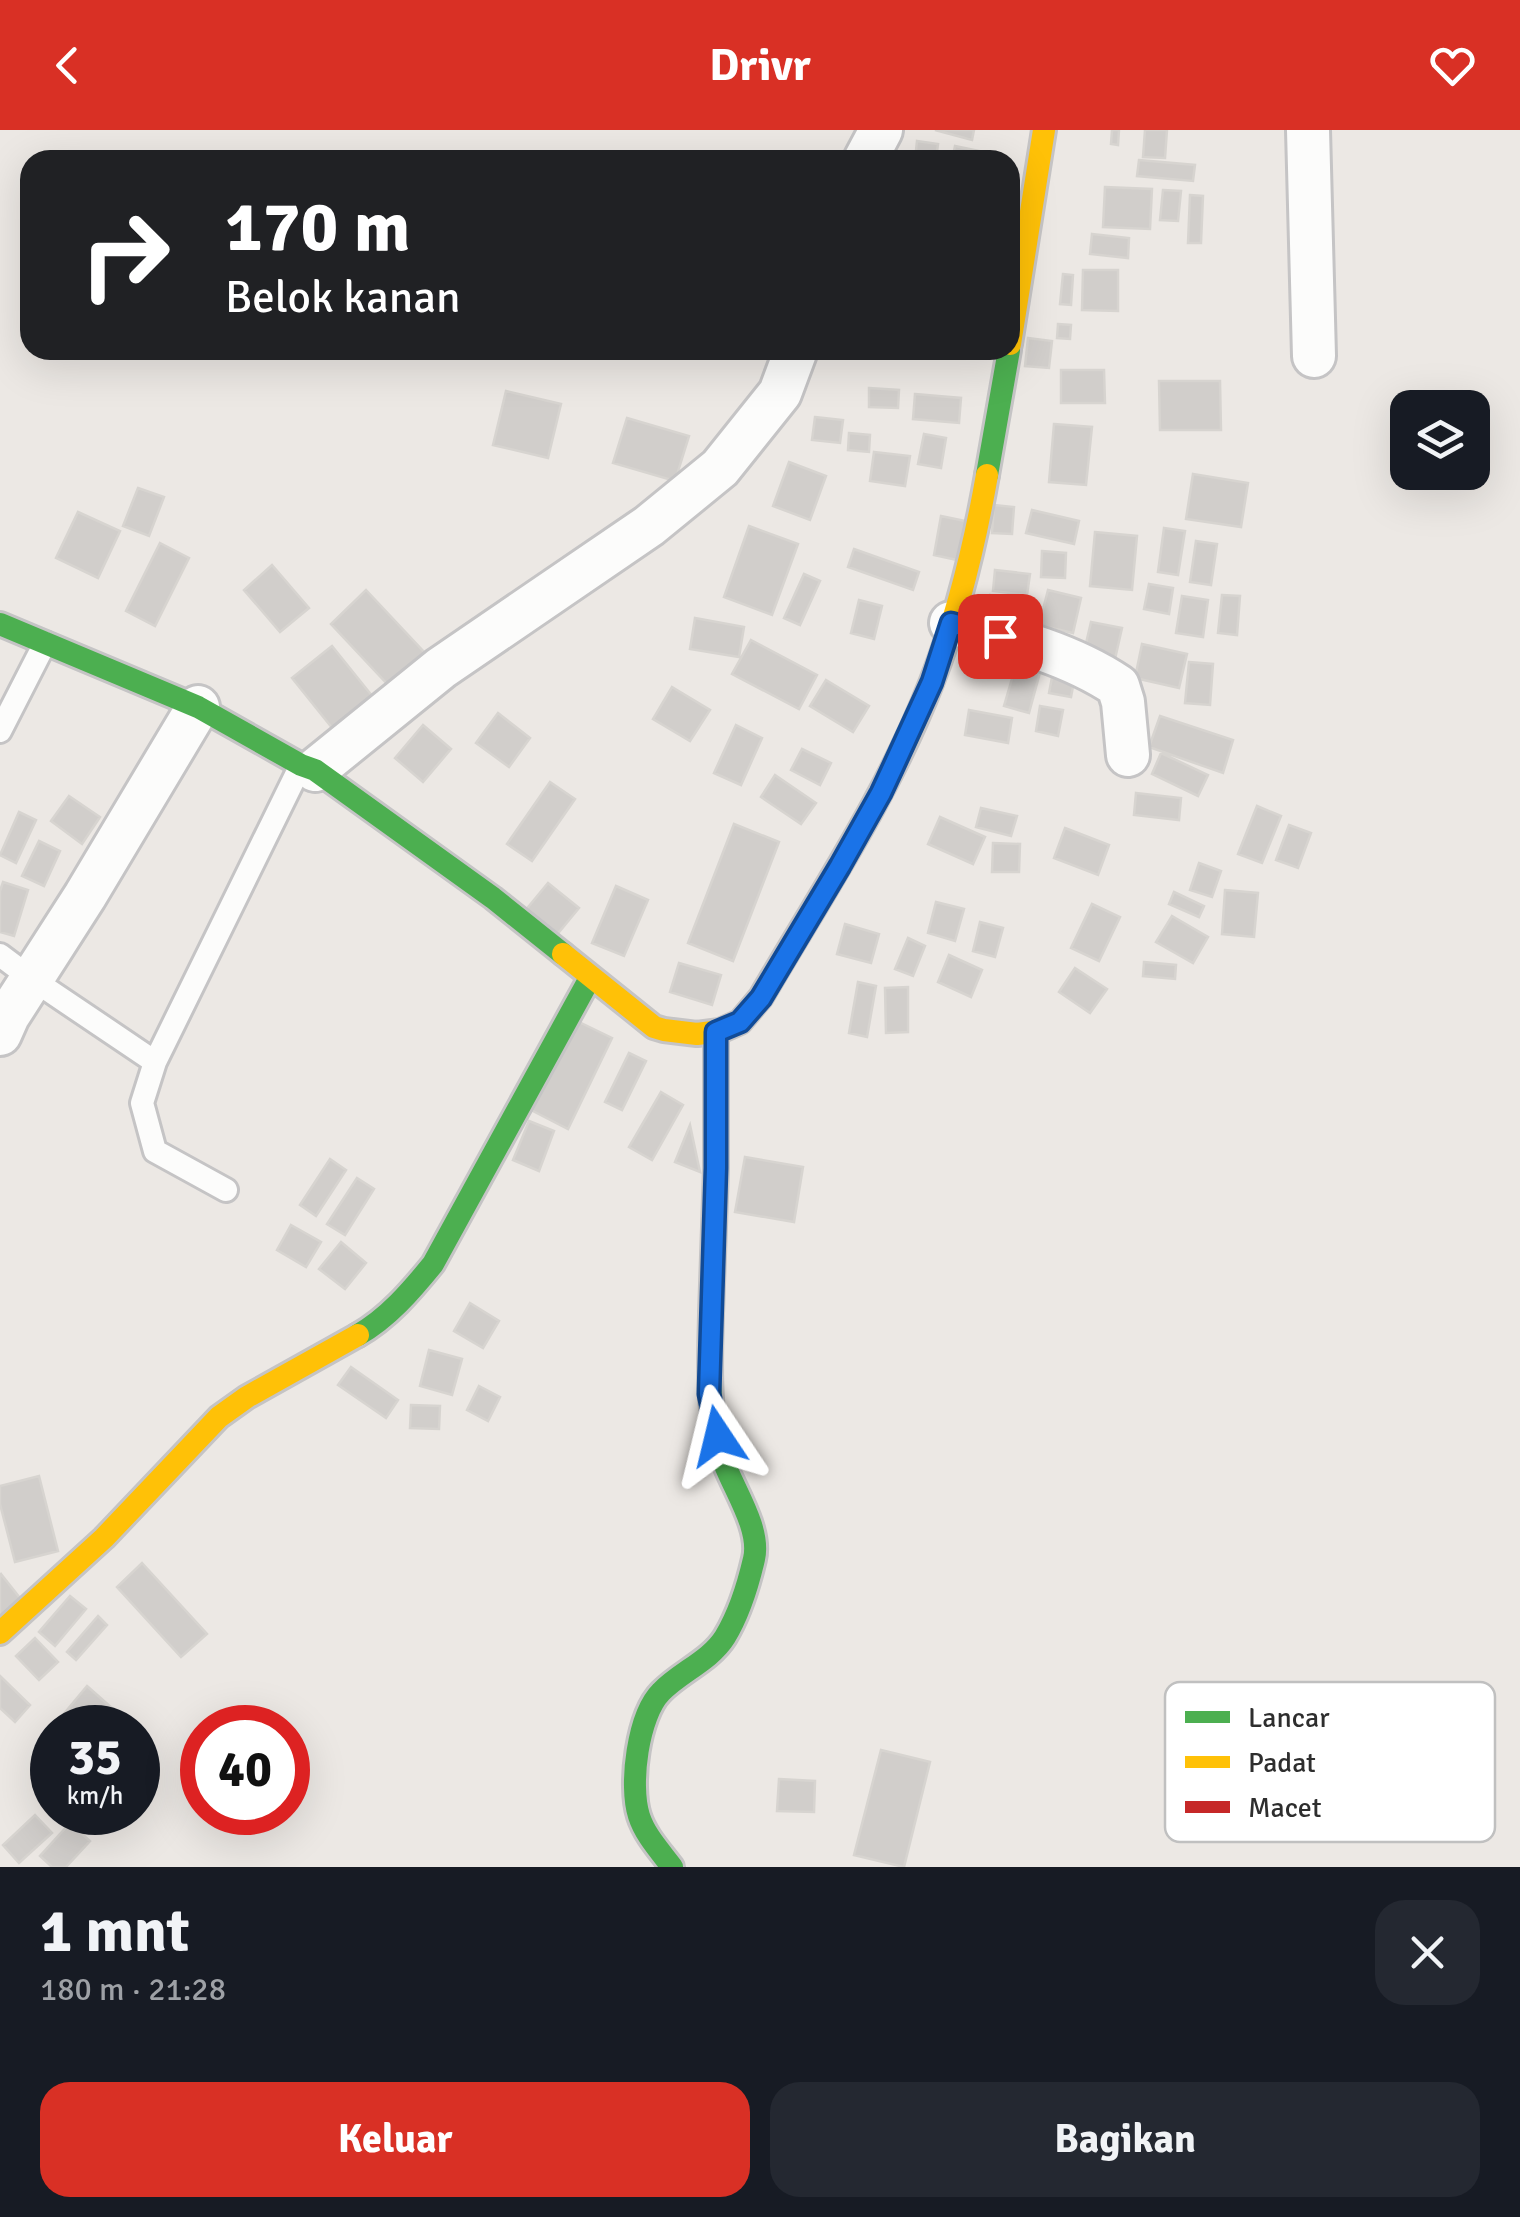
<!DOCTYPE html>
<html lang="id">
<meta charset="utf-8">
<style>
:root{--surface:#171b24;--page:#242831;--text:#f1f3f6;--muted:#9ea1a6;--accent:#d93025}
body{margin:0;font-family:Signika,sans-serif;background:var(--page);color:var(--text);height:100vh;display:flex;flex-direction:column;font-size:38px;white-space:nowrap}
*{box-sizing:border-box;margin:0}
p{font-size:32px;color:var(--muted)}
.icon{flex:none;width:55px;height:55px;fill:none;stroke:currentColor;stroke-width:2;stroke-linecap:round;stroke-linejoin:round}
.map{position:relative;height:1737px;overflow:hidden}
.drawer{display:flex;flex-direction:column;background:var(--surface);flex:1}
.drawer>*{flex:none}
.guide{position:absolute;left:20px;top:20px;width:1000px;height:210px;border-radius:30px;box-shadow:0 10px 40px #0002;background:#202124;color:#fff;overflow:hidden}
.tools{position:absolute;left:1390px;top:260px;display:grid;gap:20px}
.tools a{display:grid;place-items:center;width:100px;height:100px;border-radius:20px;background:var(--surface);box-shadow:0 10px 40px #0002;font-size:50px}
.speed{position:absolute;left:30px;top:1575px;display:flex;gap:20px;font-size:50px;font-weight:700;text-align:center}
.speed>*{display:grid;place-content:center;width:130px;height:130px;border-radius:50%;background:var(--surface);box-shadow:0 10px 40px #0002;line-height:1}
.speed small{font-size:25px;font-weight:400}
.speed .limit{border:15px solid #d22;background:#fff;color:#111}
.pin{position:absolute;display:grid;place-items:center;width:85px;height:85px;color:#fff;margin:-42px;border-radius:20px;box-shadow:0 5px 15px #0006}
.me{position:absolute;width:110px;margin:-55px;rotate:350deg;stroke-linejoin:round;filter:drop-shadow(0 0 8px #0008)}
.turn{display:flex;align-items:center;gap:35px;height:210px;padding:0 40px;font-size:45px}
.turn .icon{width:130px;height:130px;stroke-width:2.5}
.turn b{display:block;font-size:70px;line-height:85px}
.round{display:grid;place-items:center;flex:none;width:105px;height:105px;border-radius:30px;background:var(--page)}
.summary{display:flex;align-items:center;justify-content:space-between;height:170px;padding:0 40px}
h1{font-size:60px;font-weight:700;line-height:75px}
.cta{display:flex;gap:20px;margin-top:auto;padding:20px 40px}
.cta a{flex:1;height:115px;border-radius:30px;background:var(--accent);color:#fff;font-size:40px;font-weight:700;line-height:115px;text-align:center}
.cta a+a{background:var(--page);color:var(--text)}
header{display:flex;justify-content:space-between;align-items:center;height:130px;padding:0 40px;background:var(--accent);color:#fff;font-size:45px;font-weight:700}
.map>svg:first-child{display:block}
.building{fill:#d1cecb;stroke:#d7d4d0;stroke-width:2.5}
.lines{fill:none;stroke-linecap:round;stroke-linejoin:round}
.lane-casing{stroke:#c5c4c5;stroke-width:28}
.street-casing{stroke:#c5c4c5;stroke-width:48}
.fast-casing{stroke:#c5c4c5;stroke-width:28}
.slow-casing{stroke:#c5c4c5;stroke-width:28}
.jam-casing{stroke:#c5c4c5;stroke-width:28}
.lane{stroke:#fcfcfb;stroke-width:22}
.street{stroke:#fcfcfb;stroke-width:42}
.fast{stroke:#4caf50;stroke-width:22}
.slow{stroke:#ffc107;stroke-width:22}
.jam{stroke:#c62828;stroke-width:22}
.route-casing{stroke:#114b97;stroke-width:25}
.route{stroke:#1a73e8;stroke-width:18}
.key{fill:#fff;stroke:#c0c0c0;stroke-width:2.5}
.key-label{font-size:28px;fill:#2e2e2e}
</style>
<header><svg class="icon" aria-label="back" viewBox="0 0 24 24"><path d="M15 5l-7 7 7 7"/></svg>Drivr<svg class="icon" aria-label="heart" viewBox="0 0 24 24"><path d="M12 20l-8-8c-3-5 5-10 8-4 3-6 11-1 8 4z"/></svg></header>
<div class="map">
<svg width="1520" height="1737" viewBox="0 0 1520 1737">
<rect width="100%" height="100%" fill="#ece8e4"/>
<path class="building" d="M935 0H974L972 10Z
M1112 0H1119L1118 15 1111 14Z
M1145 0H1167L1165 28 1143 27Z
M917 11 938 14 936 30H915Z
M955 16 984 22 983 30H952Z
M1139 30 1195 35 1193 51 1137 46Z
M1105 57 1152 59 1150 99 1103 97Z
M1163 60 1181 61 1178 91 1160 90Z
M1190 65 1203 66 1201 113H1188Z
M1092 104 1129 108 1128 128 1090 124Z
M1083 140H1118V181L1082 180Z
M1063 144 1073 145 1071 175 1060 174Z
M1058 194 1071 195 1070 209 1057 208Z
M1028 208 1052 211 1049 238 1025 236Z
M1061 240H1104L1105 273H1061Z
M1159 251H1220L1221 300H1160Z
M869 258 899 260 898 278 869 277Z
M506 261 561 274 548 328 493 315Z
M915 264 961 268 959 293 913 289Z
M815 287 843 290 840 313 812 310Z
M627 288 689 306 675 351 613 333Z
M1054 294 1092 297 1086 355 1049 352Z
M849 303 870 305 869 322 848 320Z
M924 304 946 308 941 338 918 334Z
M874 322 910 326 905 356 870 351Z
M789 332 826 346 810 390 773 376Z
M1193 344 1248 353 1241 397 1186 389Z
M138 358 164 367 149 406 123 396Z
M994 375 1014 377 1012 404 992 403Z
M1032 380 1079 391 1074 414 1026 403Z
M78 382 120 401 98 448 56 428Z
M941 386 965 391 957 430 934 425Z
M749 396 798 414 772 485 724 467Z
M1164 398 1185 401 1178 445 1158 442Z
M1095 402 1137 406 1132 460 1090 456Z
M1196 411 1217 414 1211 455 1190 452Z
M160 413 189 428 155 496 126 481Z
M854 419 919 442 913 460 848 437Z
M1042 421 1066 423 1065 448 1041 447Z
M272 435 309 478 280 502 244 460Z
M995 440 1030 444 1027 465 993 461Z
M804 444 820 451 800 495 784 488Z
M1149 454 1173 458 1169 484 1144 479Z
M366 460 425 523 390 557 331 494Z
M1048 460 1081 468 1073 503 1039 495Z
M990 465 1026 475 1020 498 984 488Z
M1222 465 1240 466 1237 505 1218 503Z
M1182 466 1208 470 1203 507 1176 503Z
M859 470 882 476 874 509 851 503Z
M695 488 744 497 739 527 690 519Z
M1091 492 1122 498 1115 529 1084 522Z
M751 510 817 545 799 579 732 544Z
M979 511 1009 518 1004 541 974 535Z
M1142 514 1187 524 1179 558 1135 548Z
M332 516 373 567 333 599 292 548Z
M1018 528 1042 535 1029 583 1004 576Z
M1189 532 1213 534 1210 575 1185 573Z
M1053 542 1075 546 1071 567 1049 563Z
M826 550 869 576 853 602 810 576Z
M672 557 710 580 690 611 653 589Z
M1040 576 1063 580 1058 606 1036 601Z
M969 580 1012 588 1008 613 965 605Z
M498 583 530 608 509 637 476 613Z
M1160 586 1233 610 1223 643 1149 617Z
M423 595 451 619 423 652 395 628Z
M736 595 762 608 741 655 714 643Z
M802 619 831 633 820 655 791 640Z
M1161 623 1208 645 1198 666 1152 644Z
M775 645 816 673 801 694 761 667Z
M550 652 575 669 532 731 507 714Z
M1136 663 1181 668 1179 690 1134 685Z
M69 666 100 687 82 714 51 691Z
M1257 676 1281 686 1262 733 1238 724Z
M981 678 1017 686 1011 706 976 697Z
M19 682 36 690 16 733 0 725Z
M940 687 985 707 973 734 928 714Z
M734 694 779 712 733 831 688 813Z
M1289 695 1311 703 1298 738 1276 730Z
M1065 698 1109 715 1098 745 1054 728Z
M39 711 60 721 44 756 22 746Z
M993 713 1020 714 1019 742H992Z
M1199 733 1221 741 1212 767 1190 760Z
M3 752 28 760 14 806 0 802V761Z
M548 753 579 778 555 807 524 782Z
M616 756 648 770 624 826 592 813Z
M1225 760 1258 763 1254 807 1222 804Z
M1174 762 1204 776 1199 787 1169 774Z
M936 772 964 779 955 811 928 803Z
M1092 774 1120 787 1099 831 1071 818Z
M1172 786 1208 807 1193 833 1156 812Z
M980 792 1003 798 995 827 973 821Z
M845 794 879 804 871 833 837 824Z
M908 808 925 816 913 846 895 839Z
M949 825 982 840 971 867 938 852Z
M1144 832 1176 835 1175 849 1143 846Z
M679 833 721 845 712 875 670 862Z
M1075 838 1107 859 1090 883 1059 862Z
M858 852 876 856 867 907 849 903Z
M908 857V902L886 903 885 858Z
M575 890 612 908 568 999 531 980Z
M629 923 646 931 622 980 605 972Z
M661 962 683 975 652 1030 629 1017Z
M529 991 554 1001 539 1041 513 1030Z
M690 995 700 1042 675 1032Z
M745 1027 803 1037 794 1092 735 1082Z
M330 1029 346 1040 316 1086 300 1075Z
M357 1048 374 1059 345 1105 327 1094Z
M291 1095 321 1112 306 1137 277 1120Z
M341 1112 366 1133 345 1159 319 1139Z
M470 1173 499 1191 483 1218 454 1201Z
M429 1220 462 1229 452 1265 420 1256Z
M351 1237 398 1270 386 1288 338 1255Z
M479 1256 500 1267 488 1291 467 1280Z
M411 1275 440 1276 439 1299 410 1298Z
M39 1346 58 1421 15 1432 0 1374V1356Z
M142 1433 207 1504 181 1527 117 1457Z
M1 1444 27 1477 0 1486V1445Z
M70 1466 86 1479 55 1516 39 1502Z
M98 1486 107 1495 76 1530 67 1522Z
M35 1508 58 1532 39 1550 16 1526Z
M0 1546 30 1575 15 1592 0 1578Z
M87 1556 113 1579 98 1598H77L63 1585Z
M881 1620 930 1632 904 1737 854 1725Z
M779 1649 815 1651 814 1682 777 1681Z
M35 1685 52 1703 19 1733 3 1715Z
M70 1693 90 1711 66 1737H52L40 1726Z"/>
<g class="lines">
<g class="lane-casing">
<path id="lane" d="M0 601 45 513
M0 825 32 849 155 932
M226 1060 155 1021 142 973 155 932 301 635"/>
</g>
<g class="street-casing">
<path id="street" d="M1308 0 1314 226
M865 30 881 0
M951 493C1008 508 1069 523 1118 556L1123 572 1128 625
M315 640 441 538 649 396 720 338 780 263 796 220
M0 904 8 886 85 766 198 577"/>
</g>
<g class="fast-casing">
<path id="fast" d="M987 345 1009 220
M0 494 198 577 301 635 315 640 493 768 563 824
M358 1205C388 1188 411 1161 433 1134L590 848
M672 1737C660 1721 645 1705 639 1686 629 1655 638 1585 661 1562 680 1542 710 1531 725 1507 739 1484 748 1455 754 1429 761 1400 735 1361 725 1335 706 1287 710 1235 711 1184"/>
</g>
<g class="slow-casing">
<path id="slow" d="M1010 214 1044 0
M563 824 654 897 664 900 697 904 720 901 740 892 761 867C821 764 889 663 932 551 957 487 975 413 987 345
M0 1503 104 1408 219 1287 247 1267 358 1205"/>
</g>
<g class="jam-casing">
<path id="jam" d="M711 1184 716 1038V902"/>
</g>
<use href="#lane" class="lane"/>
<use href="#street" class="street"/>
<use href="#fast" class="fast"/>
<use href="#slow" class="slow"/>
<use href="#jam" class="jam"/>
</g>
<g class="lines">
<g class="route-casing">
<path id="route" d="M718 1306 709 1264 716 1038V902L740 892 761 868 840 736 881 663 894 635 932 552 951 493 1000 506"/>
</g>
<use href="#route" class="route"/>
</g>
<rect x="1165" y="1552" width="330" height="160" rx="15" class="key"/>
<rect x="1185" y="1581" width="45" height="12" fill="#4caf50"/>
<rect x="1185" y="1626" width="45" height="12" fill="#ffc107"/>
<rect x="1185" y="1671" width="45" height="12" fill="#c62828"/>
<g class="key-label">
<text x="1248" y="1597">Lancar</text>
<text x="1248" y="1642">Padat</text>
<text x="1248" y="1687">Macet</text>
</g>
</svg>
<div class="tools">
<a><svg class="icon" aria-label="layers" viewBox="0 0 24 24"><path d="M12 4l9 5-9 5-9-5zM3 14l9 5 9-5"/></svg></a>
</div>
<div class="speed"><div>35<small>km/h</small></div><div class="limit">40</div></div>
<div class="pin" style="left:1000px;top:506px;background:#d93025"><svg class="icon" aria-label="arrive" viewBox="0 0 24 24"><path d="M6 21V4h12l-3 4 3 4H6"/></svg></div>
<svg class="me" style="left:718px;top:1306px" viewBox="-20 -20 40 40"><path d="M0-17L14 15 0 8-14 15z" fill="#1a73e8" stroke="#fff" stroke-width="4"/></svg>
<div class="guide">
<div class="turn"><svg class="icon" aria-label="right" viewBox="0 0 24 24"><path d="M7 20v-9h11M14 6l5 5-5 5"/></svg><div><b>170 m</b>Belok kanan</div></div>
</div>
</div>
<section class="drawer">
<div class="summary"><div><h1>1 mnt</h1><p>180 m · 21:28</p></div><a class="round"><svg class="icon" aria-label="close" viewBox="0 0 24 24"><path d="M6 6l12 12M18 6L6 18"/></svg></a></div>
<div class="cta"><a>Keluar</a><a>Bagikan</a></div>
</section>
